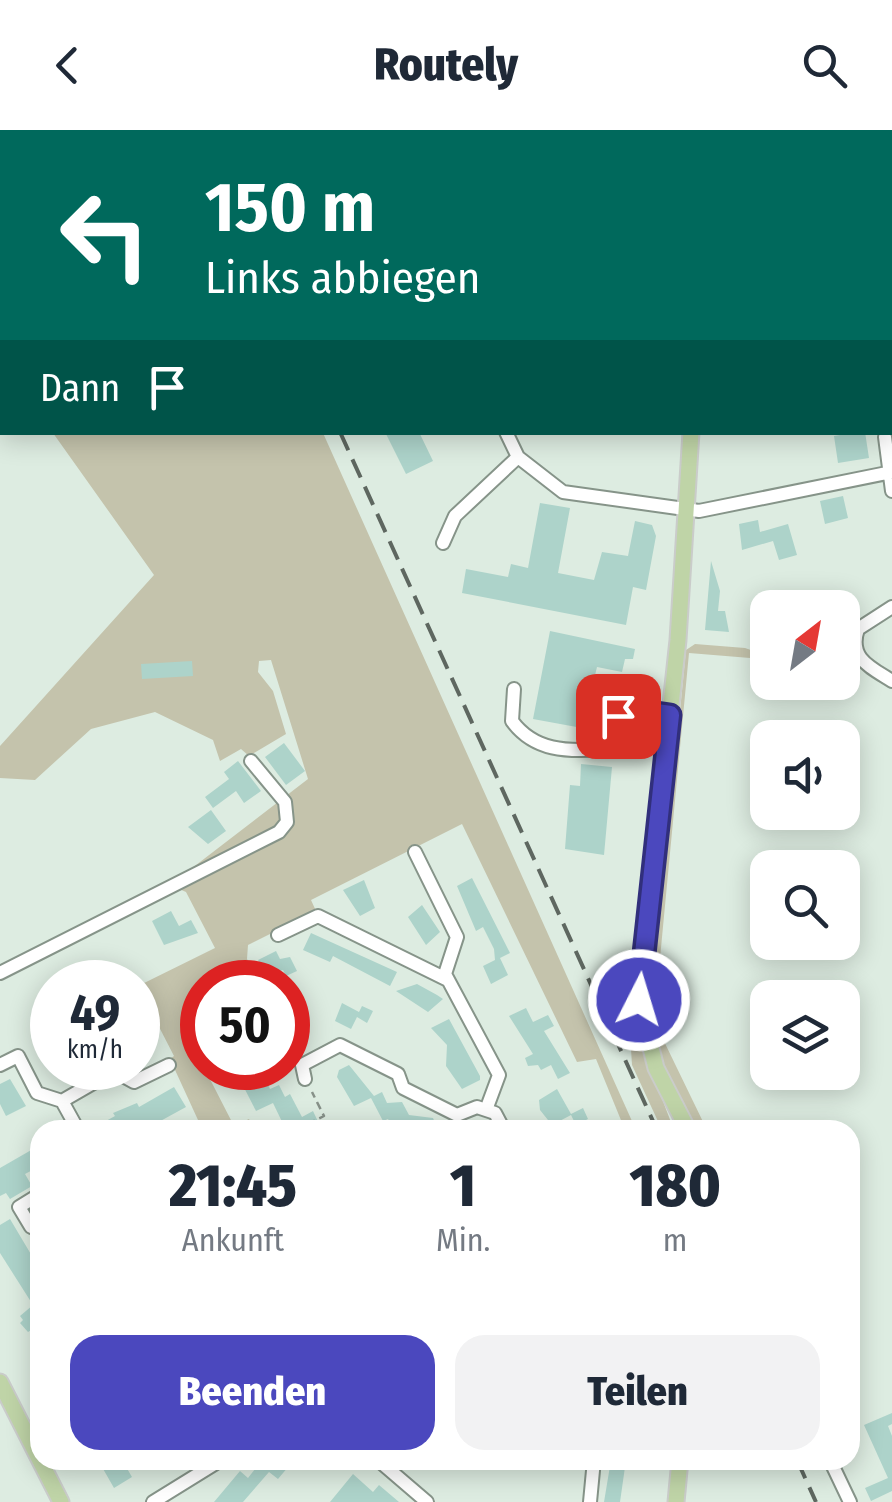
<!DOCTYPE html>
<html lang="de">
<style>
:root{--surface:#fff;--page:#f2f2f3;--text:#1f2937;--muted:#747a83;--accent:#4b48be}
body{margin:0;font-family:"Fira Sans Condensed",sans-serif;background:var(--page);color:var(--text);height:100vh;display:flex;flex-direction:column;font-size:38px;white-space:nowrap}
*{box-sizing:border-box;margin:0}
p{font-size:32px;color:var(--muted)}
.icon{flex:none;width:55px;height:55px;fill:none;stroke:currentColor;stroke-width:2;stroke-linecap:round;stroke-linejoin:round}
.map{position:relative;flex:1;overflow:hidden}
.drawer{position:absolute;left:30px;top:990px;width:830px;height:350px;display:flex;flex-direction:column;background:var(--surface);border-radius:30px;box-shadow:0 5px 25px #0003}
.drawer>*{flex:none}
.hud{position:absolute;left:0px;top:0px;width:892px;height:305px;box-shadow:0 5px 25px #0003;background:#00695c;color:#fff;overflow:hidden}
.needle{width:65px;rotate:31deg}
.controls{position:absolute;left:750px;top:460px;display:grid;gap:20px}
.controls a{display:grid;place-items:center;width:110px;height:110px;border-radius:20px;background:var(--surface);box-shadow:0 5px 25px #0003;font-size:50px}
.speed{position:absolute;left:30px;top:830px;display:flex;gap:20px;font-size:50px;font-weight:700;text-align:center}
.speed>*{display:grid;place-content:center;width:130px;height:130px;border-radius:50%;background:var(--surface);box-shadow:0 5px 25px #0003;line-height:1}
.speed small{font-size:25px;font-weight:400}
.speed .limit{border:15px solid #d22;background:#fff;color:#111}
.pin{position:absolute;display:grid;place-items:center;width:85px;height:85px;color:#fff;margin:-42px;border-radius:20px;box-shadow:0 5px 15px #0006}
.me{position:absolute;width:110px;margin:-55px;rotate:5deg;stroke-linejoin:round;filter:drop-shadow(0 0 8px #0008)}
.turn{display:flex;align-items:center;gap:35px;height:210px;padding:0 40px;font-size:45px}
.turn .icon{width:130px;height:130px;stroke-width:2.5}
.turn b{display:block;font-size:70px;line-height:85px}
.then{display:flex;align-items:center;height:95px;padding:0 40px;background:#0003;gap:20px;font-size:38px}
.eta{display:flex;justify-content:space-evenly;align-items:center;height:170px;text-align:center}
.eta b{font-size:60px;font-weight:800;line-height:70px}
.button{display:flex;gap:20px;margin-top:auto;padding:20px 40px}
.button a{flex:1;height:115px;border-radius:30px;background:var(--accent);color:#fff;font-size:40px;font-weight:800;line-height:115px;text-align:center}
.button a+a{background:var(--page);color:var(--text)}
header{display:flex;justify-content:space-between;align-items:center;height:130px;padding:0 40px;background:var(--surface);font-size:45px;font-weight:800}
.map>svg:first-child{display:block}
.green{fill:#c4c3ac}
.building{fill:#add3ca}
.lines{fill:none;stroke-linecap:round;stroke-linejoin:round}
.minor-casing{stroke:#869489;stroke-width:16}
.major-casing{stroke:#caccca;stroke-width:19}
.path{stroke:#879189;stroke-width:2.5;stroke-dasharray:8 5;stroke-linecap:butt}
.minor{stroke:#fff;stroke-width:12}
.major{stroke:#bfd4a7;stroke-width:15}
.rail{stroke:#5e6760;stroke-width:4;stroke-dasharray:20 10;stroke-linecap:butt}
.route-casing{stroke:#312f7c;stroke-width:25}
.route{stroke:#4b48be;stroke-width:18}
</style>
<header><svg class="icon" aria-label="back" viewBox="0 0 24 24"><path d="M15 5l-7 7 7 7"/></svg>Routely<svg class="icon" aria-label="search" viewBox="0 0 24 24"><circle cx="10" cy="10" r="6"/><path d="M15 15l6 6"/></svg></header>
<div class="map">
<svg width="892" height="1372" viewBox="0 0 892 1372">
<rect width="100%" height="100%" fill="#ddece1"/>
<path class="green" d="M0 0 181 2H2V234Z
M53 303H323L636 1000H625L596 929 577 932 462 694 311 770 316 781 248 815 247 829 258 852H202V911L194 918 234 996 249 989 254 1000H183L198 990 170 929 174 926 138 856 215 818 186 762 170 755 308 649 271 530 259 531 258 542 273 561 286 604 249 626 241 619 220 631 213 610 155 582 91 599 35 650 0 648V616L154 445Z
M695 514 745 518 768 526 767 535 750 528 689 523 655 881 659 901 707 1000H691L660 925 650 886 686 520Z
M640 756 635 898 674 1000H662L632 935 631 919Z"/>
<path class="building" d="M385 302H419L433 331 406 344Z
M858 302H865L869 328 838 333 834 306Z
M843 366 848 388 825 394 820 371Z
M540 373 570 378 558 443 594 450 602 422 628 426 635 391 652 395 656 406 646 460 633 457 626 495 462 463 466 439 508 447 511 434 528 438Z
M758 390 760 402 788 394 797 425 779 430 773 411 742 420 739 394Z
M711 431 720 461 718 481H725L729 502 705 500Z
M550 501 635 519 633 529H625L622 542 597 537 582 598 533 589Z
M192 531 193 546 142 549 141 534Z
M284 613 305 641 286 655 265 627Z
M238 631 261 661 244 673 236 661 213 678 205 667 229 649 224 642Z
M581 634 612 637 604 725 565 719 570 655 580 656Z
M211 680 226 701 208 714 188 697Z
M472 748 510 823 500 828 508 845 491 854 483 836 495 830 494 819 483 797 476 801 457 756Z
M364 750 375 778 360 786 343 760Z
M422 775 440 802 426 815 408 787Z
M171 781 179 796 191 790 198 803 164 815 152 791Z
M311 803 397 842 390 856 333 826 330 832 303 820Z
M276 821 280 829 290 827 297 841 286 846 283 840 266 846 258 830Z
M417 854 437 865 443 869 428 882 396 861Z
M342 873 359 882 362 876 373 881 367 893 357 887 351 899 335 891Z
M526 878 533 892 548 885 554 896 544 901 570 943 558 949 551 935 541 940 538 935 528 936 525 928 533 924 509 886Z
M449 889 480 946V950L462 959 446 936 447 915 431 898Z
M349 935 374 966 382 962 387 973 402 972 409 985 433 988 438 1000H394L388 989 383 991 371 968 354 976 337 947 339 940Z
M234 938H260L270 959 279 955 285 967 290 964 302 987 313 981 322 1000H286L273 973 256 981Z
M10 949 26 976 6 986 0 974V954Z
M174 957 186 977 144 1000H112L106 991 115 986 113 983 137 973 139 977Z
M557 959 571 984 583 978 588 989 576 995 571 985 552 995 540 980 539 970Z
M40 1015V1036L25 1044 32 1056 10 1069 6 1063 0 1066V1038Z
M10 1089 32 1126 40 1121V1195L28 1202 20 1193 23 1190 20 1186 33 1175 0 1123V1095Z
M892 1283V1294L888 1296 892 1306V1361L871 1371 865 1358 888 1348 864 1295Z
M98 1330H122L132 1347 114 1358Z
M255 1330H294L278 1349 269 1342 243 1372H214L240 1341 248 1348 259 1334Z
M611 1330H626L620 1372H604Z
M353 1344 373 1362 379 1355 399 1372H330Z"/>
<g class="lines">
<g class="minor-casing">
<path id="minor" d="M356 0 357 2
M782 0V2
M423 2 427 0
M814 2 818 0
M506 302 518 327 563 362 699 381 892 342
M885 307 892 361
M443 413 455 386 518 327
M892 477 858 499C848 528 870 537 892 551
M514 559 512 591C534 621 567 622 603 619L614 605 618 585 636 580 670 585
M415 722 457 807 445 844 499 945 486 980 495 983 504 1000
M278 805 318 786 448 850
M0 843 279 702 287 692 285 672 251 631
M0 935 18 926 37 963 62 971
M114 941 134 952 169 935
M305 949 302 935 340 915 398 944 403 958 457 985 477 977 486 980
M78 1000 62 971 114 941 112 938
M40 1064 19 1077 31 1097 40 1091
M378 1330 427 1372
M830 1330 850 1372
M153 1372 221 1330
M590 1372 594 1330"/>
</g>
<g class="major-casing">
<path id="major" d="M679 0V2
M688 1000 656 938 639 870 678 510 691 302
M0 1252 61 1372
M676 1372 680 1330"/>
</g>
<path class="path" d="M243 1000 250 997
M296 1000 324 986 312 962"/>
<use href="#minor" class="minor"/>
<use href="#major" class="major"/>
<path class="rail" d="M203 0 204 2
M340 302 657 1000
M797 1330 816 1372"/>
</g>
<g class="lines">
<g class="route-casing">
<path id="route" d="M618 586 636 580 670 585 639 870"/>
</g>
<use href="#route" class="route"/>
</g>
</svg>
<div class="controls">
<a><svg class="needle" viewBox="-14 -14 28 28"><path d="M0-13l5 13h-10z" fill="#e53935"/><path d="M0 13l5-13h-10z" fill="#747a83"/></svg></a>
<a><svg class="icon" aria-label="sound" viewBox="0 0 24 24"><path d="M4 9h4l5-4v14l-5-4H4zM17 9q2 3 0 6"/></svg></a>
<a><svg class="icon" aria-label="search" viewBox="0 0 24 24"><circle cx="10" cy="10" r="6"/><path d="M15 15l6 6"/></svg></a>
<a><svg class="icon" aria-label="layers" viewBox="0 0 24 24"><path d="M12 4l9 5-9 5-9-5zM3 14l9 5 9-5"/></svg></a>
</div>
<div class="speed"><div>49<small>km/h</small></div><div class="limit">50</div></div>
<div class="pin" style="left:618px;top:586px;background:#d93025"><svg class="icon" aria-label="arrive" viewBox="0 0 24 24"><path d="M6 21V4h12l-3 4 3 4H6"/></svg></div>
<svg class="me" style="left:639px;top:870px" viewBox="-20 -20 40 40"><circle r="17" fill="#4b48be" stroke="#fff" stroke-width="3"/><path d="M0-11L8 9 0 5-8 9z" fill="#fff"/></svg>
<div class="hud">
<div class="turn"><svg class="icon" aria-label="left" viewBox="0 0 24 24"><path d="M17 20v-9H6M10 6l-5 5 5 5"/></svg><div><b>150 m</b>Links abbiegen</div></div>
<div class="then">Dann<svg class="icon" aria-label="arrive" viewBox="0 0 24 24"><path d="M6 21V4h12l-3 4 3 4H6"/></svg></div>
</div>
<section class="drawer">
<div class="eta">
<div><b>21:45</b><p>Ankunft</p></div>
<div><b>1</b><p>Min.</p></div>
<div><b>180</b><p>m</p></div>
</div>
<div class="button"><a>Beenden</a><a>Teilen</a></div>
</section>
</div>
